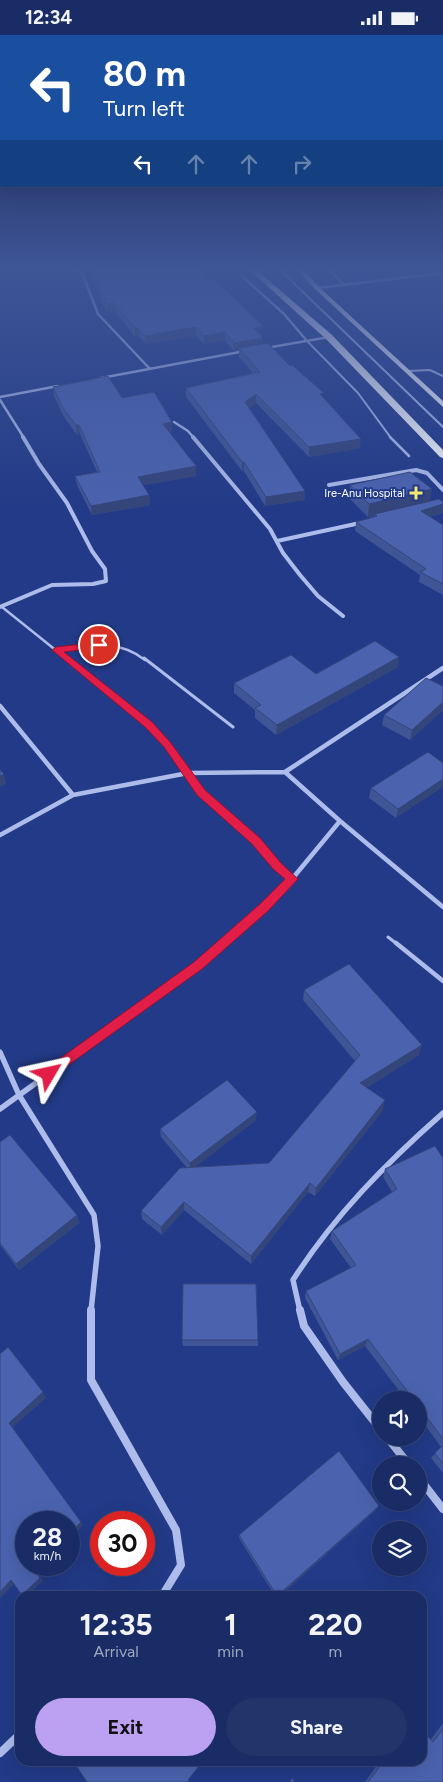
<!DOCTYPE html>
<style>
:root{--surface:#1a2c65;--page:#23346b;--text:#f1f3f6;--muted:#9fa7bf;--line:#384879;--accent:#bca0f2}
body{margin:0;font-family:Figtree,sans-serif;background:var(--page);color:var(--text);height:100vh;display:flex;flex-direction:column;font-size:19px;white-space:nowrap}
*{box-sizing:border-box;margin:0}
p{font-size:16px;color:var(--muted)}
.icon{flex:none;width:28px;height:28px;fill:none;stroke:currentColor;stroke-width:2;stroke-linecap:round;stroke-linejoin:round}
.map{position:relative;flex:1;overflow:hidden}
.side{position:absolute;left:15px;top:1556px;width:412px;height:175px;display:flex;flex-direction:column;background:var(--surface);border-radius:15px;box-shadow:0 5px 20px #0002,0 0 0 1px var(--line)}
.side>*{flex:none}
.guide{position:absolute;left:0px;top:0px;width:444px;height:152px;box-shadow:0 5px 20px #0002,0 0 0 1px var(--line);background:#1a4fa0;color:#fff;overflow:hidden}
.tools{position:absolute;left:372px;top:1356px;display:grid;gap:10px}
.tools a{display:grid;place-items:center;width:55px;height:55px;border-radius:50%;background:var(--surface);box-shadow:0 5px 20px #0002,0 0 0 1px var(--line);font-size:25px}
.speed{position:absolute;left:15px;top:1476px;display:flex;gap:10px;font-size:25px;font-weight:700;text-align:center}
.speed>*{display:grid;place-content:center;width:65px;height:65px;border-radius:50%;background:var(--surface);box-shadow:0 5px 20px #0002,0 0 0 1px var(--line);line-height:1}
.speed small{font-size:12px;font-weight:400}
.speed .limit{border:8px solid #d22;background:#fff;color:#111}
.pin{position:absolute;display:grid;place-items:center;width:42px;height:42px;color:#fff;margin:-21px;border:2px solid #fff;border-radius:50%;box-shadow:0 1px 5px #0007}
.me{position:absolute;width:55px;margin:-28px;rotate:54deg;stroke-linejoin:round;filter:drop-shadow(0 0 4px #0008)}
.turn{display:flex;align-items:center;gap:18px;height:105px;padding:0 20px;font-size:22px}
.turn .icon{width:65px;height:65px;stroke-width:2.5}
.turn b{display:block;font-size:35px;line-height:42px}
.lanes{display:flex;align-items:center;height:48px;padding:0 20px;background:#0003;justify-content:center;gap:25px;direction:ltr}
.lanes .off{opacity:.35}
.eta{display:flex;justify-content:space-evenly;align-items:center;height:85px;text-align:center}
.eta b{font-size:30px;font-weight:700;line-height:35px}
.cta{display:flex;gap:10px;margin-top:auto;padding:10px 20px}
.cta a{flex:1;height:58px;border-radius:30px;background:var(--accent);color:#111;font-size:20px;font-weight:700;line-height:58px;text-align:center}
.cta a+a{background:var(--page);color:var(--text)}
.status{display:flex;justify-content:space-between;align-items:center;height:35px;padding:0 25px;background:var(--surface);direction:ltr}
.status svg{height:14px;fill:currentColor}
.map>svg:first-child{display:block}
.lines{fill:none;stroke-linecap:round;stroke-linejoin:round}
.service-far3{stroke:#adbcea;stroke-width:2}
.service-far2{stroke:#adbcea;stroke-width:2.5}
.service-far1{stroke:#adbcea;stroke-width:3}
.service{stroke:#adbcea;stroke-width:4.5}
.minor-far4{stroke:#adbcea;stroke-width:2.5}
.minor-far3{stroke:#adbcea;stroke-width:4}
.minor-far2{stroke:#adbcea;stroke-width:4.5}
.minor-far1{stroke:#adbcea;stroke-width:5.5}
.minor{stroke:#adbcea;stroke-width:8}
.trunk{fill:#f8f9fe;fill-rule:evenodd}
.wall{fill:#405596}
.shaded-wall{fill:#34457a}
.building{fill:#4b63af;stroke:#34457a}
.route{fill:#e11d48;stroke:#92132f}
.poi-dot{fill:#f5e96f;stroke:#223a87;stroke-width:2}
.labels{text-anchor:middle;stroke-width:4;stroke-linejoin:round;paint-order:stroke}
.far-poi-label{font-size:11px;fill:#fff;stroke:#223a87;text-anchor:end}
</style>
<div class="status"><b>12:34</b><svg viewBox="0 0 49 12"><path d="M0 12V9h3v3zM5 12V6h3v6zM10 12V3h3v9zM15 12V0h3v12zM26 1h20v11H26zM47 4h2v5h-2z"/></svg></div>
<div class="map">
<svg width="443" height="1747" viewBox="0 0 443 1747">
<rect width="100%" height="100%" fill="#223a87"/>
<g class="lines">
<path class="service-far3" d="M276 231 443 392
M326 231 344 250
M307 306 358 358 391 403
M407 336 430 335 443 341"/>
<path class="service-far2" d="M390 402 409 421
M2 572 68 625
M57 615C89 611 117 603 145 625"/>
<path class="service-far1" d="M66 623 148 689 205 762 244 794 292 844
M144 623 233 692
M388 902 397 909"/>
<path class="service" d="M396 908 443 946"/>
<path class="minor-far4" d="M75 231 83 240 98 279 150 334
M243 242 284 279 307 306
M317 253 443 238
M266 313 329 302
M101 343 245 316
M0 362 58 351
M0 365 24 403
M174 387 188 396 194 403"/>
<path class="minor-far3" d="M193 402 270 494 283 518 300 540 318 561 343 581
M329 450 416 435 427 438 443 455
M277 506 360 488
M0 572 52 550 93 549 106 546 105 534 92 516 67 468 39 429 23 402"/>
<path class="minor-far2" d="M0 671 73 760
M285 737 340 786 443 872
M0 800 73 760 188 738 285 737 443 633
M222 909 292 844 340 786"/>
<path class="minor-far1" d="M0 1017 19 1060 94 1180 98 1211 91 1276
M0 1074 198 931 224 908
M300 1276 293 1245C334 1181 386 1128 443 1078"/>
<path class="minor" d="M91 1275V1345L176 1495 181 1530 162 1561
M300 1275 304 1291 343 1347 381 1395
M387 1402 409 1430
M419 1443 443 1474
M0 1718 20 1699"/>
<path class="trunk" d="M245 231H252L332 300 443 415V423L440 422 326 304Z
M294 231H300L319 252 443 366V372L315 254Z"/>
</g>
<path class="wall" d="M88 231H198L209 245 262 299 260 300 263 303V309L290 331 324 363 360 413 309 422 256 368 249 373 305 456V465L265 471 244 436H242L186 362V353L253 338 239 322V315L234 316 225 306 204 309 196 301 146 309 139 301 135 302 115 276 107 277Z
M53 352 122 363 172 387V396L169 397 196 431V441L143 450 149 460 150 470 92 480 77 450 75 441 97 437 80 399 77 400 64 382 54 361Z
M350 450 430 466 443 478 430 482 443 490V560L419 547 420 540 355 496 356 487 375 481 368 482 349 463Z
M398 632 276 700 255 683V675L234 658V648Z
M443 651V675L410 705 382 690 384 680Z
M428 717 396 783 369 763 371 753Z
M304 955 419 1020 366 1053 383 1075 315 1161 308 1157 251 1229 184 1175 162 1200 142 1184 141 1176 187 1133 161 1102 160 1094 256 1085 195 1132 269 1128 355 1026 303 965Z
M0 1107 77 1180 79 1188 19 1235 0 1210Z
M443 1123V1438L431 1423 441 1412 419 1382V1365H406L365 1311 338 1325 305 1263 306 1256 351 1233 330 1204 332 1196 392 1157 383 1142 385 1134Z
M182 1305H258V1311H183Z
M376 1475 280 1561H275L239 1503V1500Z
M443 1688V1747H365L380 1726H422L431 1704Z"/>
<path class="shaded-wall" d="M114 268 115 276 107 277V269Z
M263 291 262 299 254 301V293Z
M196 292V301L146 309 145 301Z
M135 293H138L139 301 135 302Z
M225 297V306L204 309V301Z
M263 303V311L239 313V315L234 316V308Z
M256 359V368L245 377V367Z
M172 387V396L163 398V389Z
M76 390H79L80 399 77 400Z
M361 404 360 413 309 422V412Z
M242 427H244V436H242Z
M196 431V441L139 451 138 442Z
M432 454 430 467 375 479V481L368 482 369 469Z
M305 456V465L265 471 266 462Z
M149 460 150 470 92 480 91 471Z
M443 469V478L419 485 421 476Z
M399 622 398 632 276 700 277 690Z
M443 667V675L410 705 412 695Z
M4 739 6 749 0 752V741Z
M443 744V752L396 783 398 774Z
M422 1010 419 1020 358 1058 360 1048Z
M385 1065 383 1075 315 1161 316 1153Z
M257 1077 256 1085 190 1136V1128Z
M310 1148 308 1157 251 1229V1221Z
M184 1167V1175L162 1200 161 1192Z
M77 1180 79 1188 19 1235 16 1229Z
M368 1304 365 1311 338 1325 340 1319Z
M43 1357 46 1363 12 1393 9 1388Z
M379 1471 376 1475 280 1561H278Z
M81 1487 83 1490 69 1505V1499Z
M37 1530H43L37 1537 43 1546 27 1561H23L22 1560 34 1534Z
M11 1545 15 1548 0 1563V1557Z"/>
<path class="building" d="M91 231H198L209 245H215L263 291 254 293 263 303 234 308 225 297 204 301 196 292 145 301 138 293H135L114 268 107 269Z
M268 308 290 331 292 330 324 358 320 359 361 404 309 412 256 359 245 367 305 456 266 462 244 427H242L186 353 260 337 239 313Z
M108 341 122 363 154 357 172 387 163 389 196 431 138 442 149 460 91 471 75 441 100 437 79 390H76L63 373 53 352Z
M410 437 432 454 369 469 350 450Z
M439 464 443 467V469L421 476 443 490V549L420 537 426 534 356 487 377 481 375 479Z
M375 606 399 622 277 690 255 673 261 670 234 648 291 620 316 639Z
M426 643 443 651V667L412 695 384 680Z
M428 717 443 728V744L398 774 371 753Z
M0 735 4 739 0 741Z
M349 929 422 1010 360 1048 385 1065 316 1153 310 1148 251 1221 184 1167 161 1192 141 1176 180 1133 269 1128 360 1020 304 955Z
M227 1045 257 1077 190 1128 160 1094Z
M10 1100 77 1180 16 1229 0 1208V1107Z
M435 1111 443 1123V1404L419 1372V1365H414L368 1304 340 1319 306 1256 356 1230 332 1196 397 1154 385 1134Z
M183 1249H256L258 1305H182Z
M8 1312 43 1357 9 1388 81 1487 69 1499V1488H26V1530H37L34 1534 40 1543 22 1560 11 1545 0 1557V1319Z
M443 1410V1429L435 1418Z
M339 1416 379 1471 277 1561 239 1500Z
M443 1694V1747H368L384 1726H422V1695L433 1707Z
M81 1726H203L188 1745 189 1747H87L77 1732Z
M292 1743 295 1747H290Z"/>
<linearGradient id="sky" x2="0" y2="1"><stop stop-color="#13204a"/><stop offset="0.49" stop-color="#3e5596"/><stop offset="1" stop-color="#3e5596" stop-opacity="0"/></linearGradient>
<rect width="443" height="475" fill="url(#sky)"/>
<path class="route" d="M99 607 102 608V612L64 617 152 687 171 708 205 755 260 803 281 828 298 844 268 876 202 934 49 1044 44 1043 42 1039 44 1035 194 927 260 869 285 844 273 834 252 809 197 760 164 712 145 692 52 615 56 612Z"/>
<path class="poi-dot" d="M413.5 450.5h5v5h5v5h-5v5h-5v-5h-5v-5h5z"/>
<g class="labels">
<g class="far-poi-label">
<text x="405" y="462">Ire-Anu Hospital</text>
</g>
</g>
</svg>
<div class="tools">
<a><svg class="icon" aria-label="sound" viewBox="0 0 24 24"><path d="M4 9h4l5-4v14l-5-4H4zM17 9q2 3 0 6"/></svg></a>
<a><svg class="icon" aria-label="search" viewBox="0 0 24 24"><circle cx="10" cy="10" r="6"/><path d="M15 15l6 6"/></svg></a>
<a><svg class="icon" aria-label="layers" viewBox="0 0 24 24"><path d="M12 4l9 5-9 5-9-5zM3 14l9 5 9-5"/></svg></a>
</div>
<div class="speed"><div>28<small>km/h</small></div><div class="limit">30</div></div>
<div class="pin" style="left:99px;top:610px;background:#d93025"><svg class="icon" aria-label="arrive" viewBox="0 0 24 24"><path d="M6 21V4h12l-3 4 3 4H6"/></svg></div>
<svg class="me" style="left:49px;top:1039px" viewBox="-20 -20 40 40"><path d="M0-17L14 15 0 8-14 15z" fill="#e11d48" stroke="#fff" stroke-width="4"/></svg>
<div class="guide">
<div class="turn"><svg class="icon" aria-label="left" viewBox="0 0 24 24"><path d="M17 20v-9H6M10 6l-5 5 5 5"/></svg><div><b>80 m</b>Turn left</div></div>
<div class="lanes"><svg class="icon" aria-label="left" viewBox="0 0 24 24"><path d="M17 20v-9H6M10 6l-5 5 5 5"/></svg><svg class="icon off" aria-label="ahead" viewBox="0 0 24 24"><path d="M12 20V5M6 11l6-6 6 6"/></svg><svg class="icon off" aria-label="ahead" viewBox="0 0 24 24"><path d="M12 20V5M6 11l6-6 6 6"/></svg><svg class="icon off" aria-label="right" viewBox="0 0 24 24"><path d="M7 20v-9h11M14 6l5 5-5 5"/></svg></div>
</div>
<section class="side">
<div class="eta">
<div><b>12:35</b><p>Arrival</p></div>
<div><b>1</b><p>min</p></div>
<div><b>220</b><p>m</p></div>
</div>
<div class="cta"><a>Exit</a><a>Share</a></div>
</section>
</div>
